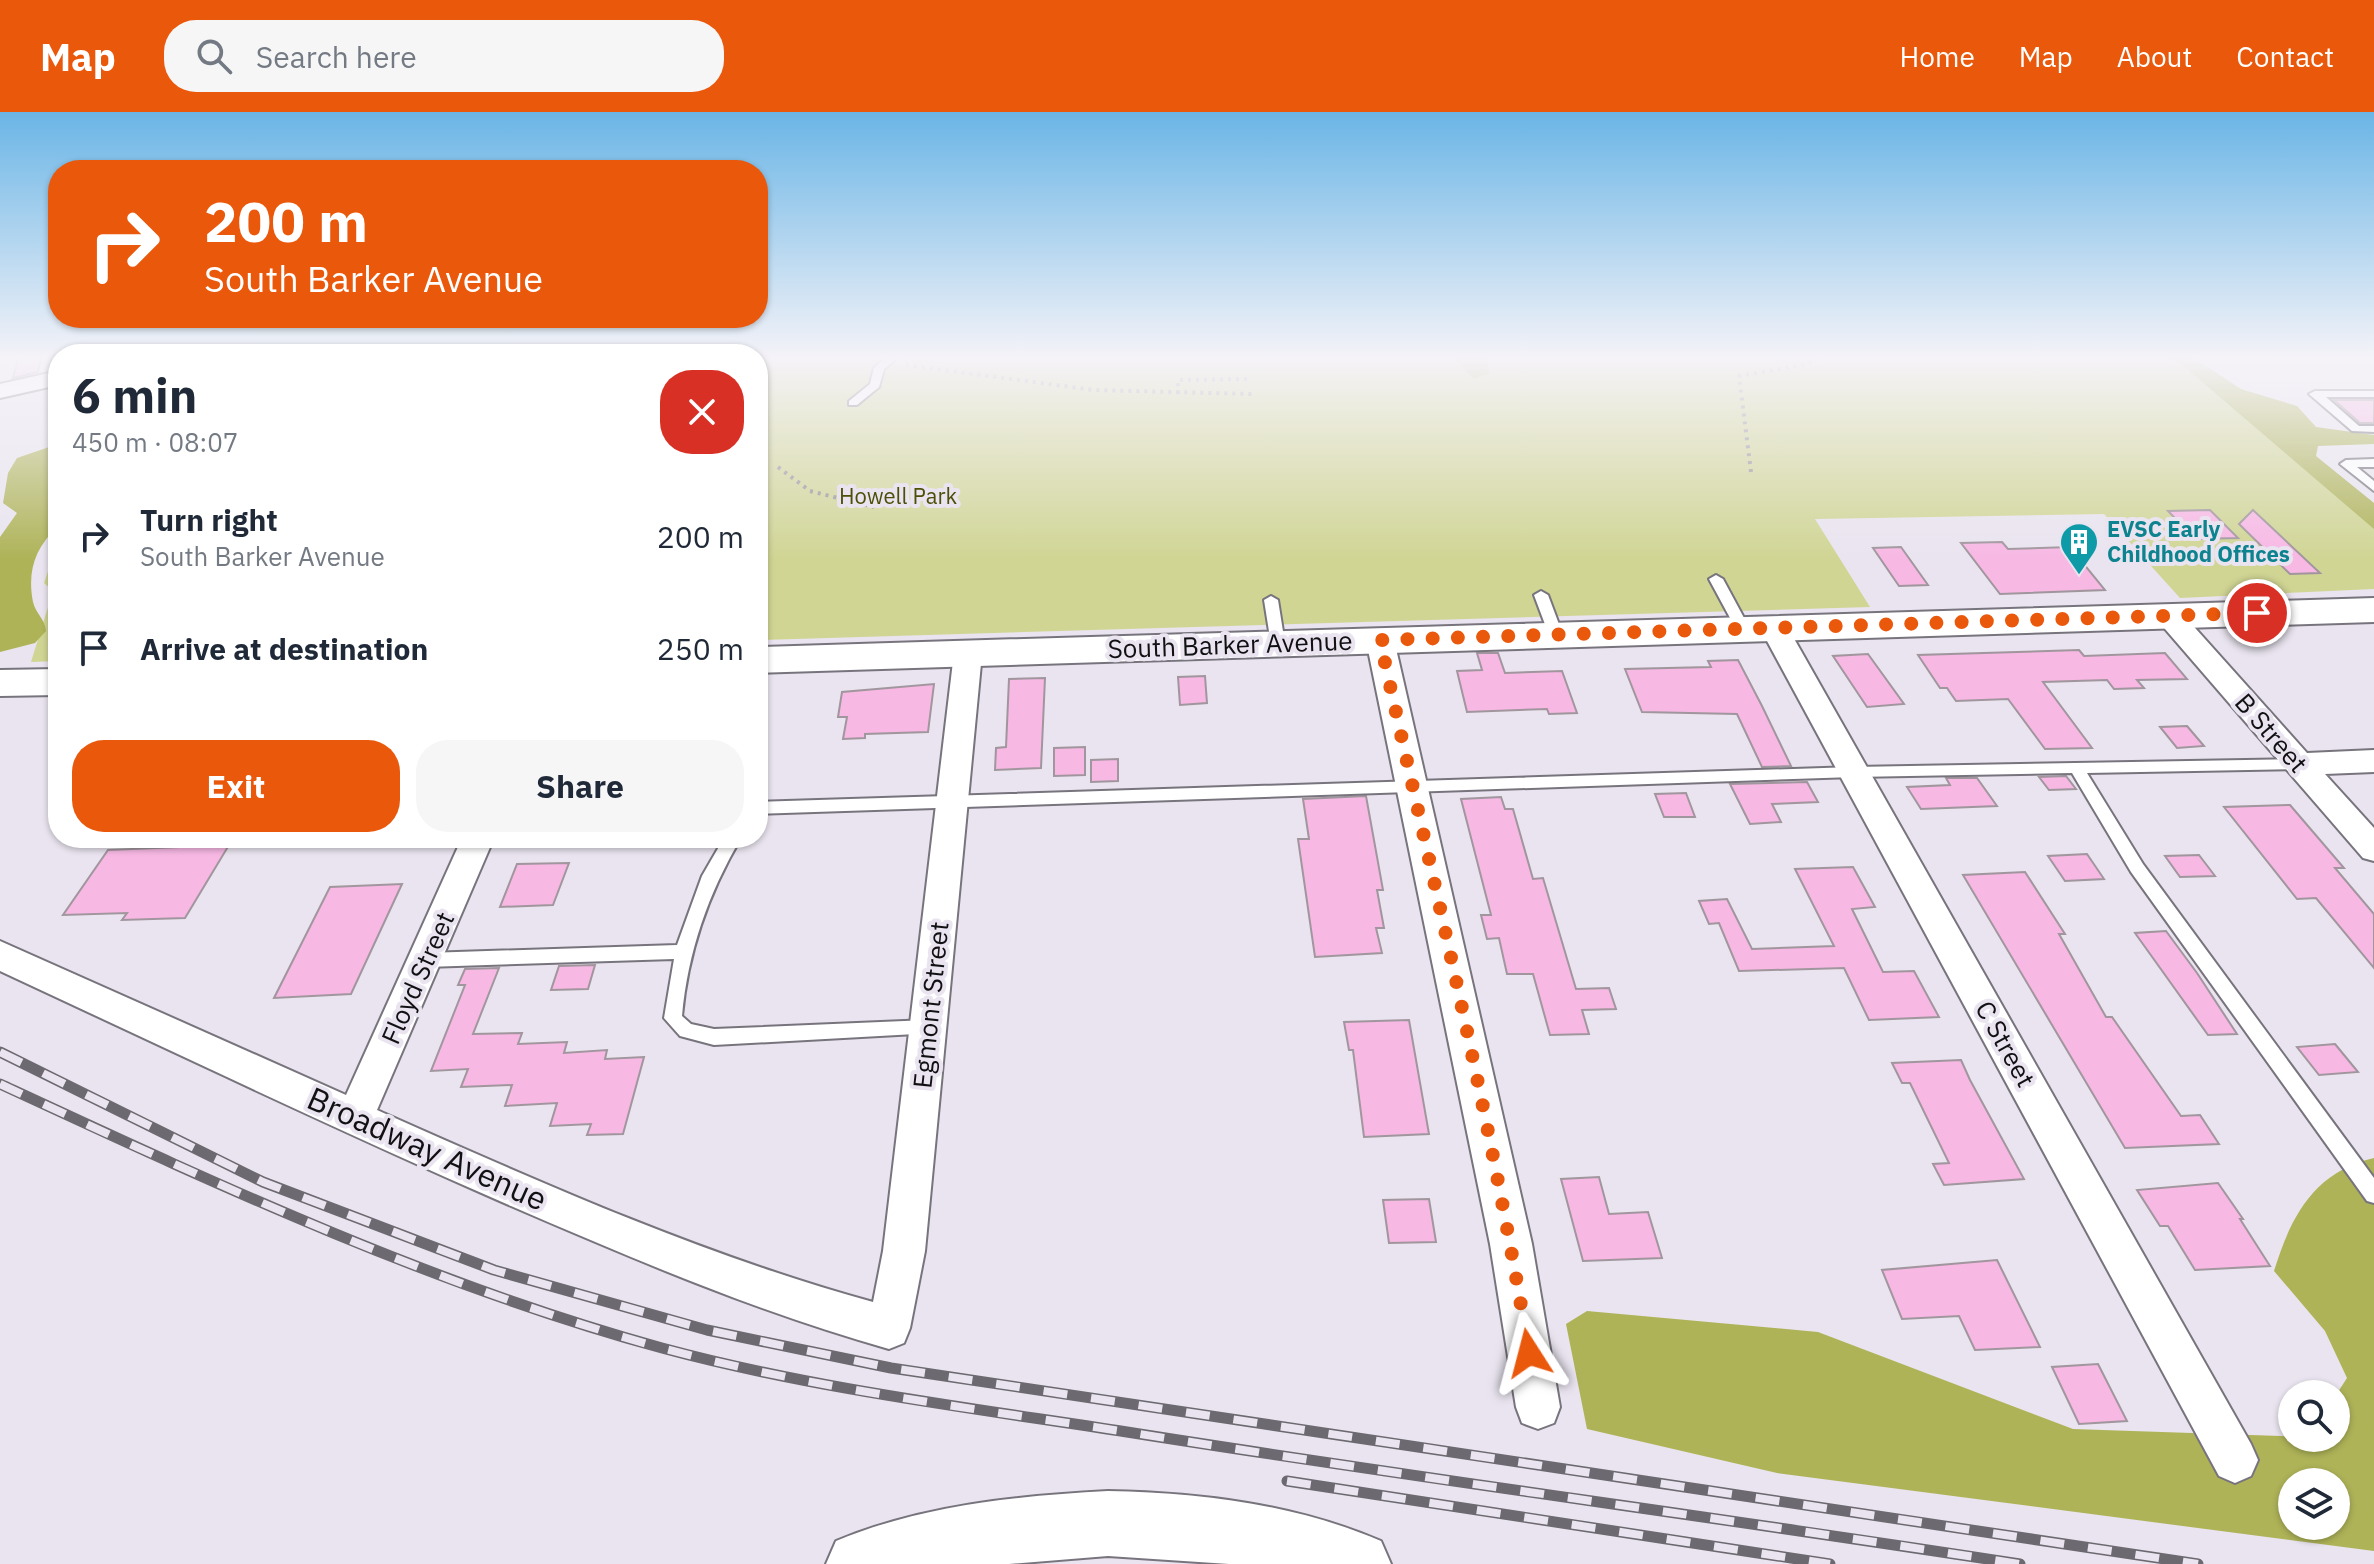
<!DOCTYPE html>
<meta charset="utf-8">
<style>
:root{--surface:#fff;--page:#f6f6f7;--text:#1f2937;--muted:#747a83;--accent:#ea580c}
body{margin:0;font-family:"IBM Plex Sans",sans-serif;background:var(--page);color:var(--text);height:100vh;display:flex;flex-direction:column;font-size:30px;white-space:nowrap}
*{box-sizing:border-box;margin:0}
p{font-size:26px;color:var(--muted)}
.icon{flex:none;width:44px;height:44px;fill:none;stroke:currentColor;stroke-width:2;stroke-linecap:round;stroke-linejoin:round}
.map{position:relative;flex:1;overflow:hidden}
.sheet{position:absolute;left:48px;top:232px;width:720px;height:504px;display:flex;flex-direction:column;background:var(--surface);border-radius:32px;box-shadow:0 2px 6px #0004}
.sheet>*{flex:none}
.hud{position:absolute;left:48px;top:48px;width:720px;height:168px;border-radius:32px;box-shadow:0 2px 6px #0004;background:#ea580c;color:#fff;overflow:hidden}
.buttons{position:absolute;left:2278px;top:1268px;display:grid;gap:16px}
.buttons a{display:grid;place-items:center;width:72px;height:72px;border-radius:50%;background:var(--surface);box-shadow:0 2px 6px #0004;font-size:40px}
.pin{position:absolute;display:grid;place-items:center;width:68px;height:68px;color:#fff;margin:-34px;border:4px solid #fff;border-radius:50%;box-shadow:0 2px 8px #0007}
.me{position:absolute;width:88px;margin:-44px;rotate:351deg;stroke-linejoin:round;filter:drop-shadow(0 0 6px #0008)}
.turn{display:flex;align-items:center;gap:28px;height:168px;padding:0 24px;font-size:36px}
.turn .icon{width:104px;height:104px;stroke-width:2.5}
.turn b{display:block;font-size:56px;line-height:68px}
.round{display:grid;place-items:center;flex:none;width:84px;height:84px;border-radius:32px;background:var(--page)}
.summary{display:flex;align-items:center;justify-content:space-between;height:136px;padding:0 24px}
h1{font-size:48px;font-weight:700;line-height:60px}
.cta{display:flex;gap:16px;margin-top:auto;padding:16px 24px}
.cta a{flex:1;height:92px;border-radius:32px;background:var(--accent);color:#fff;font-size:32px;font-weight:700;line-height:92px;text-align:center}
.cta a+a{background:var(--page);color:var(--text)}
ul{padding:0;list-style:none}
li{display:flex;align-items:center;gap:24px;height:112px;padding:0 24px}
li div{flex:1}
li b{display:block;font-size:30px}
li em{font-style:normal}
header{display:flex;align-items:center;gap:48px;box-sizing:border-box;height:112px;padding:0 40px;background:var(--accent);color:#fff}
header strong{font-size:38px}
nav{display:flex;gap:44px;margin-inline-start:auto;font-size:28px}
.search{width:560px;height:72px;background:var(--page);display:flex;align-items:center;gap:20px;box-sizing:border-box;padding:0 28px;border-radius:32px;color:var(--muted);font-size:30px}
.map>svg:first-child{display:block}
.green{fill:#d0d594}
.forest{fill:#aeb358;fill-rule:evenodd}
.building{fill:#f7b8e4;stroke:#a1969d;stroke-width:2}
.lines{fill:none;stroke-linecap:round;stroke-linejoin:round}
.lane-casing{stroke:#78747d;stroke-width:4}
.street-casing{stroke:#78747d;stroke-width:4}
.secondary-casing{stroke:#78747d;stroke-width:4}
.path{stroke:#96929a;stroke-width:4;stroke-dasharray:3 5;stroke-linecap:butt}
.lane{fill:#fff;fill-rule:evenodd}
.street{fill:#fff;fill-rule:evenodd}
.secondary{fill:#fff;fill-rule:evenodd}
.rail-casing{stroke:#6c6970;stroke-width:11}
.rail{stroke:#e9e4ef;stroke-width:8;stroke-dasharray:24;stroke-linecap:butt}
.route{stroke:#ea580c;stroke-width:14;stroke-dasharray:0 25.2}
.labels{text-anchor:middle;stroke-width:8;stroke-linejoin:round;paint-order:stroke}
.far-park-label{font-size:22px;fill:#4d4f08;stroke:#e9e4ef}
.far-culture-label{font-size:22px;font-weight:bold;fill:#0d838f;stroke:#e9e4ef;text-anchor:start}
.street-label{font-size:26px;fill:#111013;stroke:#e9e4ef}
.near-street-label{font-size:32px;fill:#111013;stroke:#e9e4ef}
</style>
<header>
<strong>Map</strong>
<div class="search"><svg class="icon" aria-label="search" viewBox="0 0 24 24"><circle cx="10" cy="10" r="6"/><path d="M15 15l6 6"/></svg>Search here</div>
<nav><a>Home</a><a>Map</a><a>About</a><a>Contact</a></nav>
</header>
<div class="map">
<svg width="2374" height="1452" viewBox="0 0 2374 1452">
<rect width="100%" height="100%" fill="#e9e4ef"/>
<path class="green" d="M758 244H2184L2374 406V477L2180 486 2104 402 1815 407 1870 495 758 528Z
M58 430V549L31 550 53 479 44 471Z"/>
<path class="forest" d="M1453 244H1487L1489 261 1474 267Z
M2151 244H2191L2241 277 2297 294 2316 315 2374 323V332L2318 334 2316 344 2374 391V417L2180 251Z
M58 332V414C35 436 27 459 33 490 36 502 45 507 46 519L35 531 0 540V425L17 401 3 391 8 361 17 346Z
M2374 1046V1439L1777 1361 1587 1317 1566 1212 1587 1199 1818 1220 2073 1317 2336 1326V1283L2347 1266 2325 1219 2274 1159C2291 1104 2314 1060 2374 1046ZM2292 1370H2336V1414H2292Z"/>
<path class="building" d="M19 244H41L38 260 13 266Z
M2334 288H2374V311H2360Z
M2210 398 2238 426 2195 427 2168 399Z
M2253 398 2320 461 2290 462 2239 412Z
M2002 430 2008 437 2070 435 2105 478 2000 482 1961 431Z
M1901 435 1928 473 1899 474 1873 436Z
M2079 538 2084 544 2165 541 2187 567 2137 568 2144 576 2114 577 2107 568 2043 570 2092 636 2045 637 2008 587 1956 589 1947 576H1940L1918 543Z
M1477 541H1498L1505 561 1562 559 1577 601 1549 602 1547 597 1467 600 1457 559 1482 558Z
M1868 542 1904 592 1867 595 1833 544Z
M1738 548 1762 594 1791 654 1762 655 1737 602 1642 600 1625 557 1711 555 1708 549Z
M1205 564 1207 591 1180 593 1178 565Z
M1045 566 1041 656 995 658 996 636 1006 635 1009 567Z
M934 572 928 620 865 622V626L843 627 847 605H838L842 580Z
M2187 614 2204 634 2177 636 2160 615Z
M1085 635V663L1054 664V636Z
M1118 647V669L1091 670V648Z
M2066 664 2076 677 2049 678 2039 665Z
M1946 666H1977L1997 694 1921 697 1907 675 1950 673Z
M1807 670 1818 690 1772 692 1781 710 1750 712 1730 672Z
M1686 681 1695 705H1664L1655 682Z
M1366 684 1383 778H1377L1384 816H1376L1382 841 1315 845 1298 727H1309L1303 687Z
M1501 685 1505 697H1513L1533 767 1543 766 1576 877 1609 876 1616 897 1582 898 1589 922 1550 923 1533 862H1507L1499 826 1487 827 1481 803H1491L1461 687Z
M2290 693 2344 756H2335L2374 802V856L2316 786 2297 787 2224 695Z
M229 733 185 806 122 808 127 801 63 803 108 738Z
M2087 742 2104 767 2065 769 2048 744Z
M2199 743 2215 764 2180 765 2165 744Z
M569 751 553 793 500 795 517 752Z
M1853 755 1875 795 1852 797 1883 860 1914 859 1939 905 1869 908 1844 856 1739 859 1719 811 1709 812 1699 789 1727 787 1752 837 1834 834 1795 757Z
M2025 760 2065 822H2059L2106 905H2112L2181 1004 2200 1003 2219 1032 2125 1036 1963 763Z
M402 772 351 882 274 886 330 775Z
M2166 819 2197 861 2237 922 2208 923 2135 821Z
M595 853 588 877 551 878 559 854Z
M499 856 473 922 522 921 518 932 567 930 564 941 607 938 605 947 644 945 623 1022 587 1023 591 1012 550 1014 557 991 505 994 512 973 461 975 468 957 431 959 465 873H458L465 857Z
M1409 908 1429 1022 1364 1025 1353 938H1349L1344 910Z
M2335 932 2358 960 2319 963 2297 935Z
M1961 948 1970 968 2024 1067 1944 1073 1933 1052 1949 1051 1910 971H1902L1892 951Z
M1599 1065 1609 1102 1648 1100 1662 1146 1583 1149 1561 1067Z
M2218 1071 2243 1107H2240L2270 1154 2195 1158 2168 1114H2160L2137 1078Z
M1429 1087 1436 1130 1389 1131 1383 1088Z
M1997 1148 2040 1235 1975 1238 1959 1204 1902 1207 1882 1158Z
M2098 1252 2127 1309 2079 1312 2052 1255Z"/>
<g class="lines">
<g class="lane-casing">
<path id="lane" d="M888 244H900L884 257 879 275 857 293H849V289L870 272 874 256Z
M2374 279V285H2326L2359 314H2374V320L2352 319 2309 282 2315 279Z
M2374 347V355H2357L2374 369V379L2340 352 2346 348Z
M1716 463 1723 467 1750 517 1748 520H1738L1736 517 1709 467Z
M1541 479 1548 483 1563 523 1561 526H1551L1549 523 1534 483Z
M1271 484 1278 488 1285 532 1278 536 1271 532 1264 488Z
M2298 647 2306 652 2298 657 2087 661 2143 752 2374 1066V1091L2367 1089 2131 760 2072 661 1854 665 758 702V690L1854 655Z
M724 726H741C708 782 688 839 682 904L691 912 714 917 928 908 934 911 937 916 934 921 714 933 680 924 664 906 674 847 426 855 420 853 417 848 420 843 426 841 677 833 702 764Z"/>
</g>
<g class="street-casing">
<path id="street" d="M58 259V273L0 286V272Z
M2169 496 2179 498 2307 641 2374 638V660L2325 662 2374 716V749L2363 746 2159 510 2155 504 2159 498Z
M1774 507 1784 510 1788 516 2251 1332 2258 1348 2251 1364 2235 1371 2219 1364 1760 516 1764 510Z
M1380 519 1390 522 1394 528 1532 1132 1560 1295 1554 1311 1538 1317 1522 1311 1516 1295 1490 1132 1366 528 1370 522Z
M968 532 978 535 982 541 925 1139 910 1216 904 1231 889 1237C758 1200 636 1148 511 1094 339 1019 170 938 0 859V829L346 983 462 726H494L377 998C539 1070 702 1143 873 1190L883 1139 954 541 958 535Z"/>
</g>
<g class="secondary-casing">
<path id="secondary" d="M2374 486V510L758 561V535Z
M58 557V583L0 584V558Z
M1108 1379C1203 1381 1294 1392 1381 1429L1391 1452H1229L1108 1444 1009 1452H826L836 1429C922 1393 1016 1384 1108 1379Z"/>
</g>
<path class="path" d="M906 253 1094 278 1252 282
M1178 282V268L1249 267
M778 355 810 379 874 395
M1751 360 1739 264 1808 252 1823 244"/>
<use href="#lane" class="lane"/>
<use href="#street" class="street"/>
<use href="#secondary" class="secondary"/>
<g class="rail-casing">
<path id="rail" d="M0 940 263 1070 494 1158 707 1218 891 1256 2198 1452
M0 972C216 1072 432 1173 662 1236 814 1277 972 1296 1127 1320 1424 1367 1723 1406 2020 1452
M1287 1369 1830 1452"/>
</g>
<use href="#rail" class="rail"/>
</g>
<linearGradient id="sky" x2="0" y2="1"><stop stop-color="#6ab5e6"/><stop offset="0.55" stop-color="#f5f3f8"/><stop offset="1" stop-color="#f5f3f8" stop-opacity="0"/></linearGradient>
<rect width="2374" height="447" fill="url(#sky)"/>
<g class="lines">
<path class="route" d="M1529 1241C1490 1002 1432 765 1380 528L2257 501"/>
</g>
<defs>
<g id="building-pin" transform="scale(2)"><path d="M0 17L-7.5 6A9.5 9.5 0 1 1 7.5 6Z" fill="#0f9aa8" stroke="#e9e4ef"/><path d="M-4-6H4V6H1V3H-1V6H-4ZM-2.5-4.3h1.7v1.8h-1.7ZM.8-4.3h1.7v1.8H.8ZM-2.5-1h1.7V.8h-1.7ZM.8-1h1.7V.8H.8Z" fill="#fff"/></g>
</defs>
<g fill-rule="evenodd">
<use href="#building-pin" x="2079" y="430"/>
</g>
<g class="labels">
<g class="far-park-label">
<text x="898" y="392">Howell Park</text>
</g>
<g class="far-culture-label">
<text x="2107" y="425">EVSC Early<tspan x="2107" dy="25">Childhood Offices</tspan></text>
</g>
<g class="street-label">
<text transform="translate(1230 533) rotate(-2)" y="9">South Barker Avenue</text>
<text transform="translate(2271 621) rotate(49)" y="9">B Street</text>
<text transform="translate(418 866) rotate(-66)" y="9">Floyd Street</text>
<text transform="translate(931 893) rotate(-84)" y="9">Egmont Street</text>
<text transform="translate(2005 932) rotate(61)" y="9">C Street</text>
</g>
<g class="near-street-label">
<text transform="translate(427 1037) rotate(24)" y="11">Broadway Avenue</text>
</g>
</g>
</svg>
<div class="buttons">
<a><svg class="icon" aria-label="search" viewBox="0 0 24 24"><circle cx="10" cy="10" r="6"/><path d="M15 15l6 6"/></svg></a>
<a><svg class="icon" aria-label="layers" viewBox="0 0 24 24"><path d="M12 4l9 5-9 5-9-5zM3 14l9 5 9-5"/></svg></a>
</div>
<div class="pin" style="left:2257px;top:501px;background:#d93025"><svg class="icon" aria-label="arrive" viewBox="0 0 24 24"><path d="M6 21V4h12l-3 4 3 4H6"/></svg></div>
<svg class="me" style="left:1529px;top:1241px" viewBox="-20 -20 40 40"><path d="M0-17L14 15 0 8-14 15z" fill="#ea580c" stroke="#fff" stroke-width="4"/></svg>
<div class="hud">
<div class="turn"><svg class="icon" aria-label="right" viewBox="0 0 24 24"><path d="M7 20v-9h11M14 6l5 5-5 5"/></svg><div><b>200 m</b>South Barker Avenue</div></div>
</div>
<section class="sheet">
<div class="summary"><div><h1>6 min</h1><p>450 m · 08:07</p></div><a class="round" style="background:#d93025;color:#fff"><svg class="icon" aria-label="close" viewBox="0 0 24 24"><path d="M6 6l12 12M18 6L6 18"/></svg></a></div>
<ul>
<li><svg class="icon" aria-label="right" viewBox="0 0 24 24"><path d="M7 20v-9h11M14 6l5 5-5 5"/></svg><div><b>Turn right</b><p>South Barker Avenue</p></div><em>200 m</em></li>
<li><svg class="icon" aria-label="arrive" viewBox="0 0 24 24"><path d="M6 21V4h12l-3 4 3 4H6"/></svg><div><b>Arrive at destination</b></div><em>250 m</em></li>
</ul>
<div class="cta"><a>Exit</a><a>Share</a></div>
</section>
</div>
